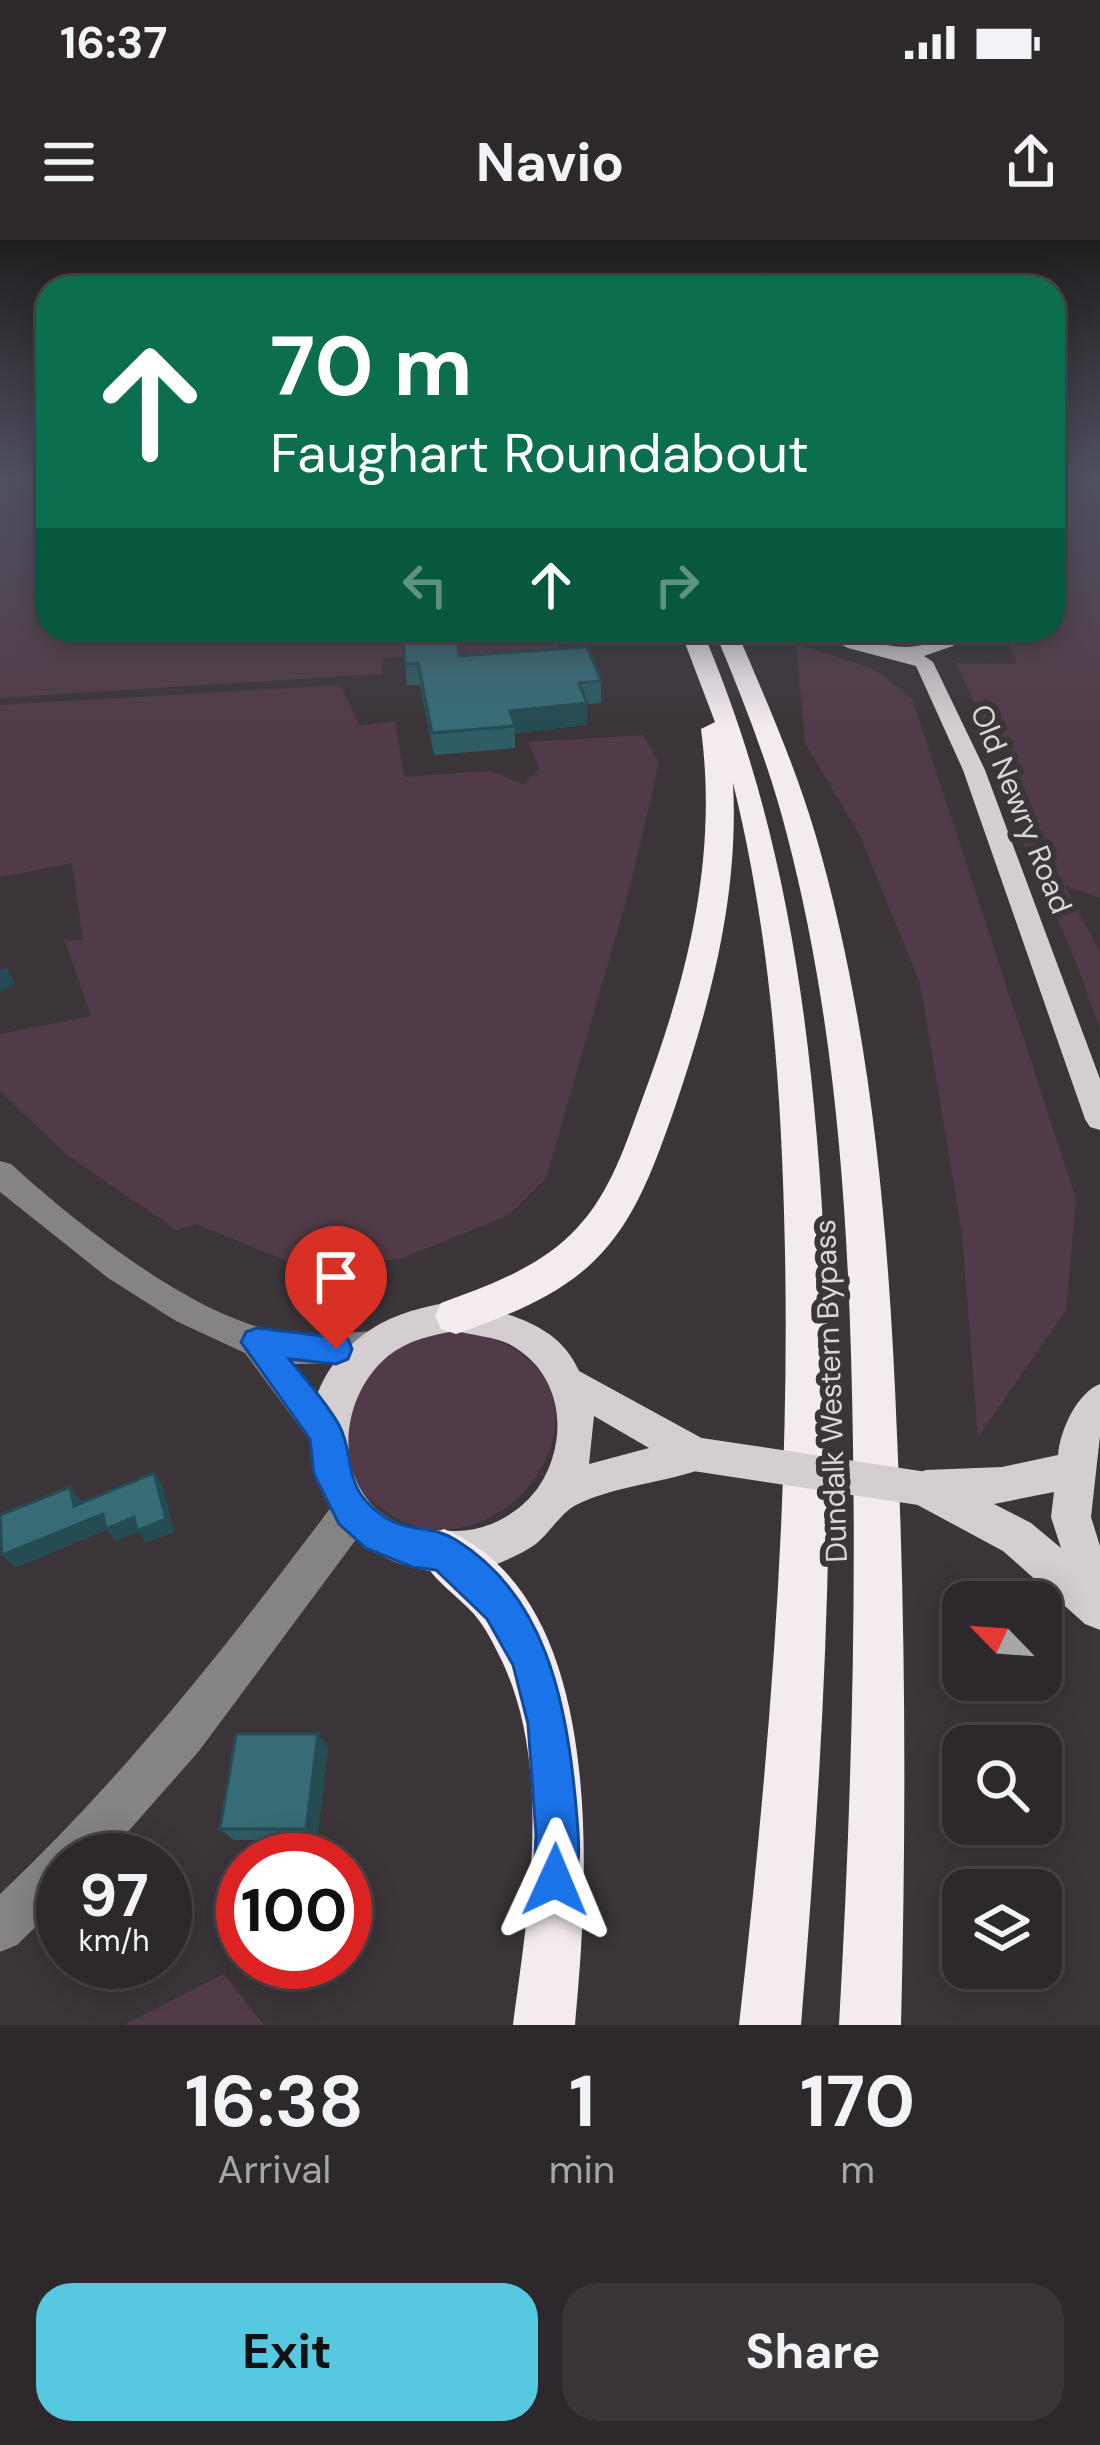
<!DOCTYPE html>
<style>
:root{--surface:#2c282b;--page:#383437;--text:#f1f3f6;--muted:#a6a6a9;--line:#484447;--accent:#56c9e1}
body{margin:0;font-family:"DM Sans",sans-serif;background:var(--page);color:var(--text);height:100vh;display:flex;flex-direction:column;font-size:45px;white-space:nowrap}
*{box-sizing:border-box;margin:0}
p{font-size:39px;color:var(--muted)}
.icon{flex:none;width:66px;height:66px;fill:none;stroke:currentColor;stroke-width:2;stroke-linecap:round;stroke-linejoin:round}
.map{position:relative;height:1785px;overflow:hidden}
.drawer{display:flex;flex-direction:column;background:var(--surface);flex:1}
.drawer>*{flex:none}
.banner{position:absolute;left:36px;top:36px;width:1029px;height:366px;border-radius:36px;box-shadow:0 6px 30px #0003,0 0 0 3px var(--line);background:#0b6e4f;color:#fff;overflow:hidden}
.needle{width:78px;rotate:295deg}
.fabs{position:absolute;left:942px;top:1341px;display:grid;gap:24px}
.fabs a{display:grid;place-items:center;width:120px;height:120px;border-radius:24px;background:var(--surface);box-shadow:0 6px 30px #0003,0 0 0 3px var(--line);font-size:60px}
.speed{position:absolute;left:36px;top:1593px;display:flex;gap:24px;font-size:60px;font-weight:700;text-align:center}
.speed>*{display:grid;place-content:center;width:156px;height:156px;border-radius:50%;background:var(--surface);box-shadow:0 6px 30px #0003,0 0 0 3px var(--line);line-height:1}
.speed small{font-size:30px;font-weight:400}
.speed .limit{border:18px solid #d22;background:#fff;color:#111}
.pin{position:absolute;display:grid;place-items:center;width:102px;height:102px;color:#fff;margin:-123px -51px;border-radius:50% 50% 50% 0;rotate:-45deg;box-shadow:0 0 12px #0007}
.pin .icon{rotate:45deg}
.me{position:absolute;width:132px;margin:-66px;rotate:1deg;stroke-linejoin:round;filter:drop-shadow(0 0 9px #0008)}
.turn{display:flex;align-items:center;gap:42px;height:252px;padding:0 36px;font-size:54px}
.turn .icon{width:156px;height:156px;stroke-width:2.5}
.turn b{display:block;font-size:84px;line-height:102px}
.lanes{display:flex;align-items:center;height:114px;padding:0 36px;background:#0003;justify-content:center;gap:60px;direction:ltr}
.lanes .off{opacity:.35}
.eta{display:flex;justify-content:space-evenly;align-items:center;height:204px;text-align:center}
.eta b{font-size:72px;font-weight:700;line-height:84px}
.action{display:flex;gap:24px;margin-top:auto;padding:24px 36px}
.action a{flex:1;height:138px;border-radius:36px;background:var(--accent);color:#111;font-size:48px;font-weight:700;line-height:138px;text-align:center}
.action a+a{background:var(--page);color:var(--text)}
.status{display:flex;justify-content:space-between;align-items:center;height:84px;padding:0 60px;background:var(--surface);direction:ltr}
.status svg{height:33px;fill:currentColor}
header{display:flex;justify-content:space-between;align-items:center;height:156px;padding:0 36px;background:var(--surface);font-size:54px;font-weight:700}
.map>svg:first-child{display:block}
.green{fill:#523b48}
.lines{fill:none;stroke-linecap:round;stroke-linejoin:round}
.minor{fill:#868384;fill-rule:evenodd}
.major{fill:#d5ced1;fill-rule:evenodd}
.highway{fill:#f4ebf0;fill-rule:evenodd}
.major-bridge{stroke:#d5ced1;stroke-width:34}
.wall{fill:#2f5d66}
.shaded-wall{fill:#264c53}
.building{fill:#376c77;stroke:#264c53;stroke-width:3}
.route{fill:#1a73e8;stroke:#114b97;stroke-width:3}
.labels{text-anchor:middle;stroke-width:12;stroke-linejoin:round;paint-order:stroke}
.street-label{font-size:30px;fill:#dad6d8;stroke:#3b3539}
</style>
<div class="status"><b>16:37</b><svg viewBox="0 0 49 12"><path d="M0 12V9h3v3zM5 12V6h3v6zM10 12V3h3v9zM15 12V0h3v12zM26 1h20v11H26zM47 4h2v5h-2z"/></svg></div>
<header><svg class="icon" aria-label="menu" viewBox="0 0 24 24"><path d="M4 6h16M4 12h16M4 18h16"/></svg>Navio<svg class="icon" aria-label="share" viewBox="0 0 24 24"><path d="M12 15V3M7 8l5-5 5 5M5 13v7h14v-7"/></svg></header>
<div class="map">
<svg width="1100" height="1785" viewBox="0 0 1100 1785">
<rect width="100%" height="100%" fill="#3b3539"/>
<path class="green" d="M0 236H48V390H554L562 420 470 425 467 413 383 418 381 434 0 458Z
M1053 236H1100V658L1064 645 1100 712V788L1072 712 986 518 976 467 956 423 1017 424 1003 390H1053Z
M796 404 874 429 912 458 1076 959 1066 1070 978 1197 962 993 920 743 860 596 805 503Z
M340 445 360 486 395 481 404 537 490 531 523 544 540 529 528 502 643 495 659 523 630 647 546 938 509 975 400 1019 302 1027 196 984 177 990 67 915 0 851V794L91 776 65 701 83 700 72 623 0 637V465Z
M463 1090C663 1133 494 1372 371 1260 324 1216 345 1143 393 1110 413 1095 438 1093 463 1090Z
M224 1734 264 1785H124Z"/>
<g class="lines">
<path class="minor" d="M0 921 11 924C73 981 189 1073 271 1090 305 1097 340 1093 374 1091L386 1095 392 1106 386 1117 360 1123 295 1124 346 1194 340 1206 327 1211 314 1206 245 1113 176 1081 108 1038 0 952Z
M352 1253 366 1258 371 1272 366 1286 199 1511 103 1620H63V1660L17 1705 0 1712V1654C127 1534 232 1399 338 1258Z"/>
<path class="major" d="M814 390C857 390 909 428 948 390H967L953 406 924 416 933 422 985 530 1100 839V890L1090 887 1085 879 963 530 916 426 848 408Z
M456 1061C504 1073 557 1081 579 1131L707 1201 713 1214 707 1227C666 1243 616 1245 576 1265 562 1272 550 1292 537 1303 523 1314 489 1329 471 1331 322 1349 250 1169 370 1090 395 1073 426 1066 456 1061ZM456 1091C472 1095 494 1097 509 1104 560 1131 569 1191 544 1238 527 1270 489 1292 454 1291 439 1290 423 1291 409 1287 331 1262 333 1162 388 1116 408 1100 432 1095 456 1091ZM594 1176 649 1208 589 1224Z
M1100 1144V1196L1091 1277 1100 1306V1390L1085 1384 1003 1311 912 1262 907 1249 912 1236 926 1230 1002 1227 1058 1215C1060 1190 1077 1153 1100 1144ZM1054 1252 1051 1277 1061 1308 1031 1283 994 1264Z"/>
<path class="highway" d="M680 390H702C789 592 814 802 825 1021 837 1276 822 1531 801 1785H739C768 1528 790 1271 785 1013 782 854 771 697 733 543 739 656 711 761 675 867 656 921 636 981 594 1021 556 1058 504 1077 456 1094L441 1089 435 1076 441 1063C490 1045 541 1027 577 988 611 952 626 903 643 857 688 736 718 618 701 489L715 482Z
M714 390H736C765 457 794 523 815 593 872 788 889 992 897 1195 906 1392 906 1588 901 1785H839C850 1591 856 1400 853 1206 850 1000 839 794 787 595 769 524 742 457 714 390Z
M444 1289C610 1358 588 1642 575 1785H513C528 1671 553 1530 502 1421 494 1405 486 1388 474 1374 455 1353 431 1340 420 1313L427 1296Z"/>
<path class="major-bridge" d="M694 1214 926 1249"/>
</g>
<path class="wall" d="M403 397 459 416 601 441V463L587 464 586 485 515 493V508L434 515 420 445H407Z
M328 1508 317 1600H234L220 1589Z"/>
<path class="shaded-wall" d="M587 463 586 485 515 493 510 471Z
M6 727 15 744 0 753V731Z
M154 1233 163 1246 174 1292 146 1303 138 1292 116 1301 107 1290 15 1328 2 1315Z
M70 1247 81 1261 84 1279 74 1266Z
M318 1494 328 1508 317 1600 306 1589Z"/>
<path class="building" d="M457 395 459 416 587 407 601 441 579 443 587 463 510 471 515 486 432 493 418 423 405 424 403 397Z
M154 1233 166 1279 137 1291 134 1277 106 1289 103 1274 2 1315 0 1275 70 1247 74 1266Z
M236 1494H318L306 1589H220Z"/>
<linearGradient id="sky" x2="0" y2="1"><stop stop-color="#201d1f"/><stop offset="0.49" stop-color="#4f515f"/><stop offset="1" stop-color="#4f515f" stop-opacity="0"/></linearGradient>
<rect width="1100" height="486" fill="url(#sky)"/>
<path class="route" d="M257 1088 348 1099 352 1109 348 1119 336 1124 289 1119C306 1140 326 1162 339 1185 353 1210 345 1238 366 1261 401 1299 426 1281 456 1300 545 1355 566 1461 575 1556 578 1589 583 1625 571 1656L555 1662 540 1656 534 1640 536 1595 528 1484 513 1425 487 1379 436 1330 412 1327 366 1308 339 1284 314 1234 310 1199 241 1102 246 1092Z"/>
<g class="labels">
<g class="street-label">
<text transform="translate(1021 569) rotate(68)" y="10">Old Newry Road</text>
<text transform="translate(831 1151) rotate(-92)" y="10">Dundalk Western Bypass</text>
</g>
</g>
</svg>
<div class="fabs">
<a><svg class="needle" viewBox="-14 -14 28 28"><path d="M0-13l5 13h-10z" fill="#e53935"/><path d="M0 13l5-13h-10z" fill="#a6a6a9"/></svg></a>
<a><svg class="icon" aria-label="search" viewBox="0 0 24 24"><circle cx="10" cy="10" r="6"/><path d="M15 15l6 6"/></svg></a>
<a><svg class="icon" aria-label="layers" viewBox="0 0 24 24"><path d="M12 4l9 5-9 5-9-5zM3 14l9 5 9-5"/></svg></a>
</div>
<div class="speed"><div>97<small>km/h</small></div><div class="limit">100</div></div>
<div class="pin" style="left:336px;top:1109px;background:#d93025"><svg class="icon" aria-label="arrive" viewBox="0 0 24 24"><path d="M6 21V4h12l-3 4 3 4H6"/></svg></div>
<svg class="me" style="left:555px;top:1640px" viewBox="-20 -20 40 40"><path d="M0-17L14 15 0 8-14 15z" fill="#1a73e8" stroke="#fff" stroke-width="4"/></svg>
<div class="banner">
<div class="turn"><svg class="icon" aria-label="ahead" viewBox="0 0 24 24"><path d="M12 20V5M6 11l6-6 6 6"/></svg><div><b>70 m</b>Faughart Roundabout</div></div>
<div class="lanes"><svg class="icon off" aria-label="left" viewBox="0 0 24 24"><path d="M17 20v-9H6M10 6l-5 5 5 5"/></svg><svg class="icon" aria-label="ahead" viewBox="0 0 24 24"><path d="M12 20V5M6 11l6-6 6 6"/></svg><svg class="icon off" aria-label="right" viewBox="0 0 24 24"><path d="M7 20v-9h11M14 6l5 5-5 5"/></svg></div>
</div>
</div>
<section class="drawer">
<div class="eta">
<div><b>16:38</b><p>Arrival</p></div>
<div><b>1</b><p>min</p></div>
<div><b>170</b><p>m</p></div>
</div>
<div class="action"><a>Exit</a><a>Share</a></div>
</section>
